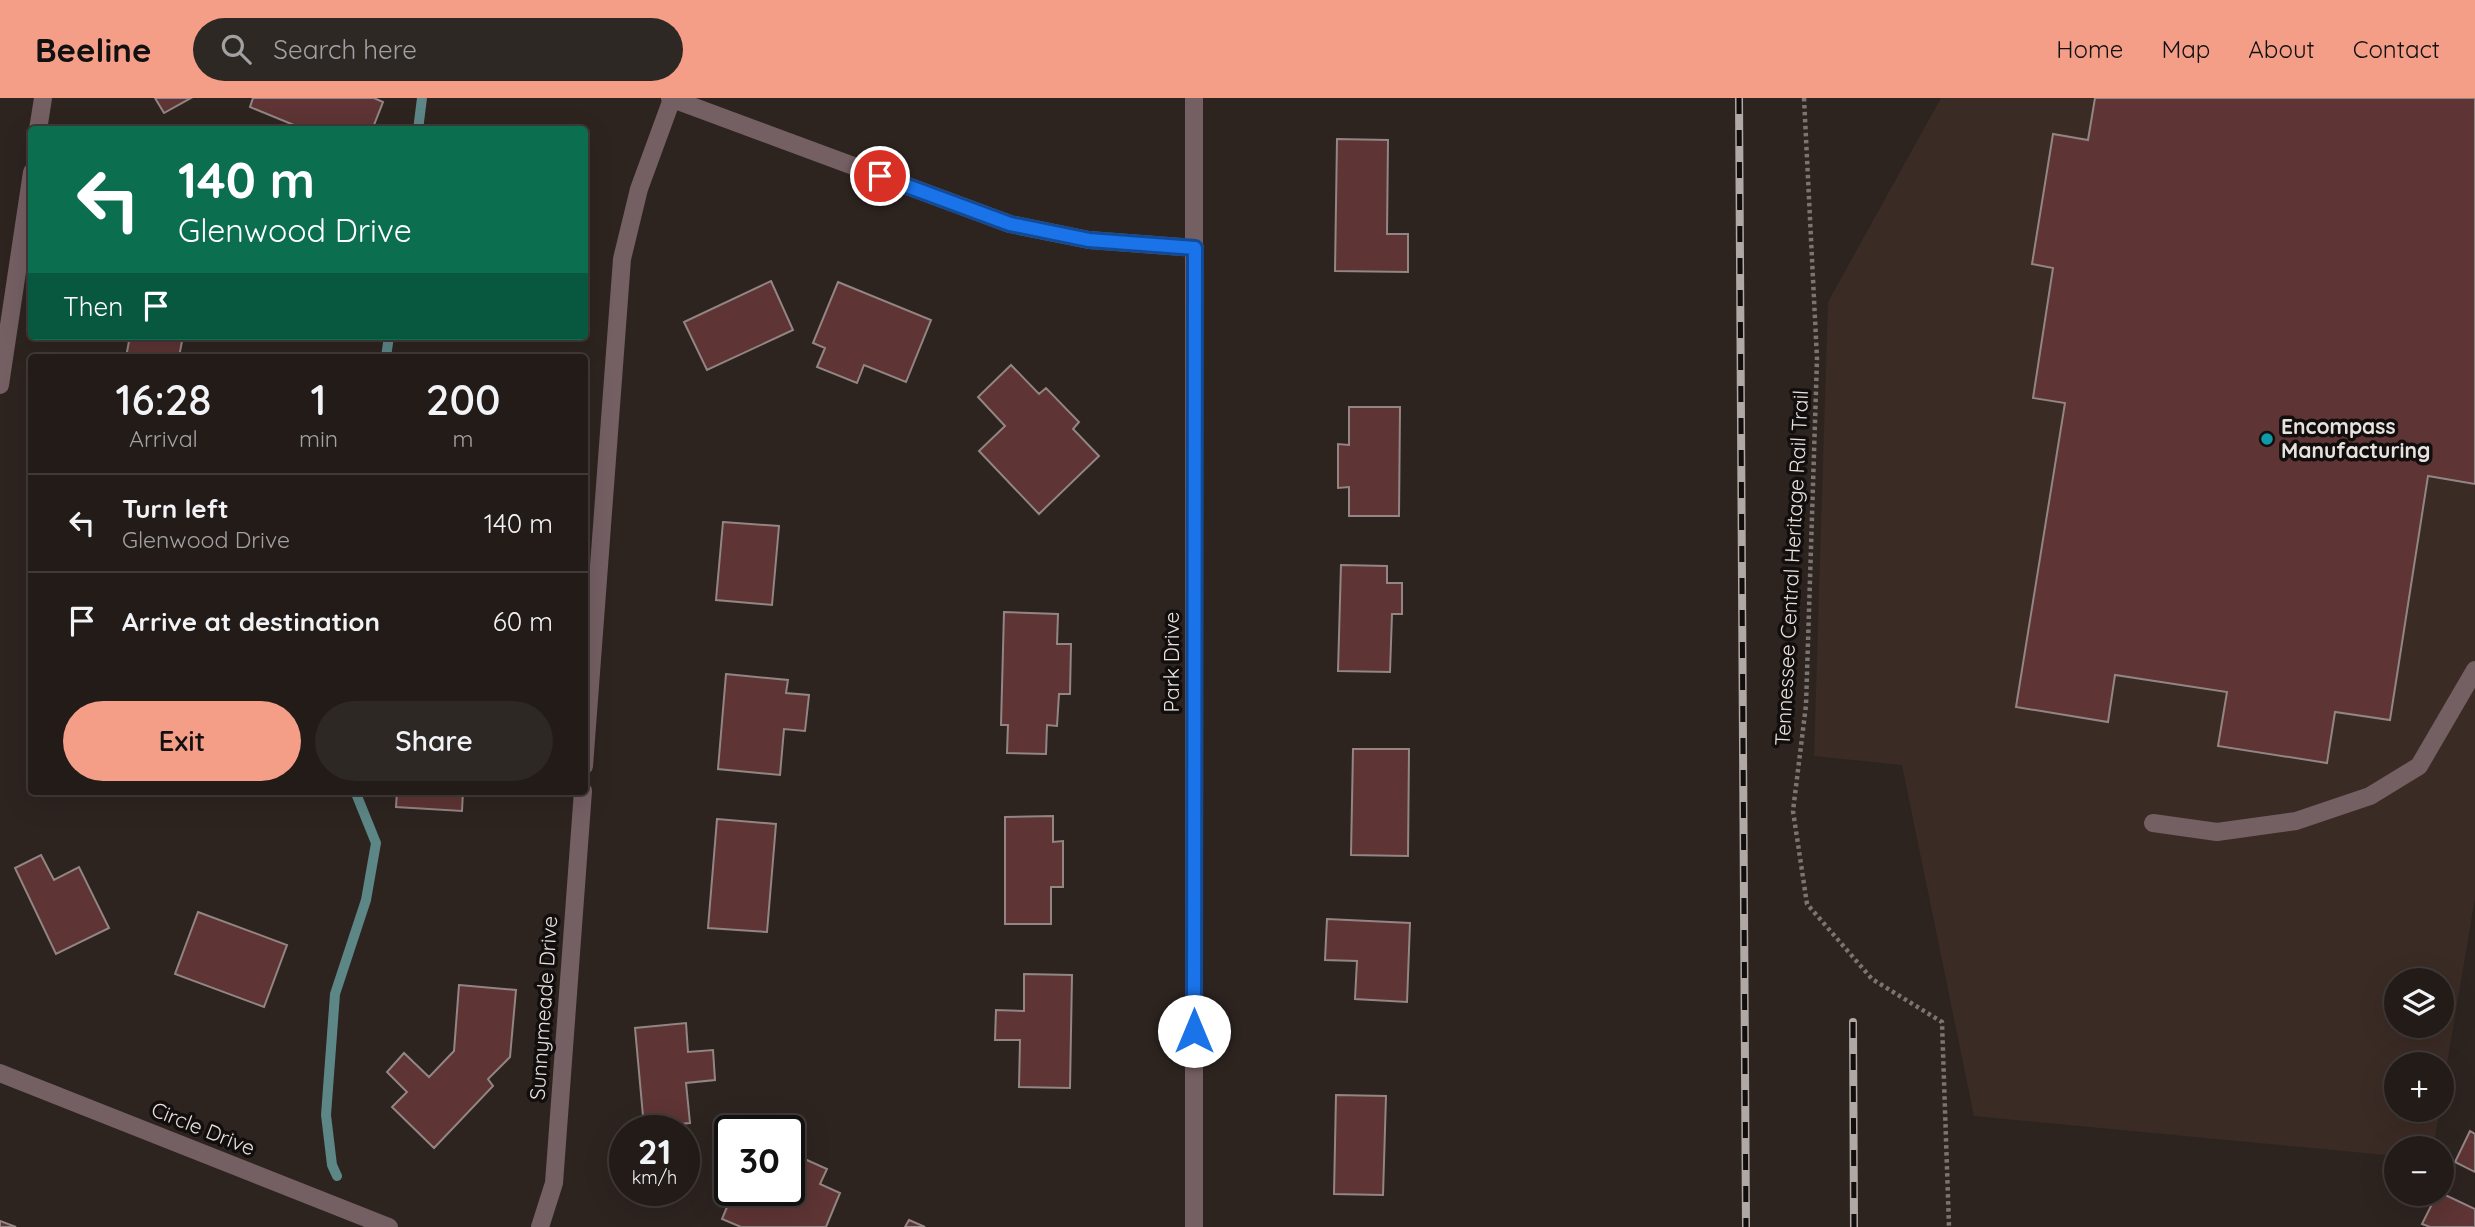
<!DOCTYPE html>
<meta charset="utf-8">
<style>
:root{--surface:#221b18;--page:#2e2825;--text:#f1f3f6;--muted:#a2a1a2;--line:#3f3937;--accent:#f49e88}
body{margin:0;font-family:Quicksand,sans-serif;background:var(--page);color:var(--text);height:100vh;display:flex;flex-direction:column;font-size:26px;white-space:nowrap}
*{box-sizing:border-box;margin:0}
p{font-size:23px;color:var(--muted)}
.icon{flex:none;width:38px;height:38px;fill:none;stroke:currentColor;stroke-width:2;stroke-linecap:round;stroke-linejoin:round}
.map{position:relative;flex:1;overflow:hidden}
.drawer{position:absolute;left:28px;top:256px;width:560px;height:441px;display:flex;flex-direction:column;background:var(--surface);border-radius:7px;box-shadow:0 7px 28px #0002,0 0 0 2px var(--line)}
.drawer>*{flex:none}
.top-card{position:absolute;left:28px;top:28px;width:560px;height:214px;border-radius:7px;box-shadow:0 7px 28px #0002,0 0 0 2px var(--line);background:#0b6e4f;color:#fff;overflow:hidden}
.fabs{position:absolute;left:2384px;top:870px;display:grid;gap:14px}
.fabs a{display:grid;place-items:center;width:70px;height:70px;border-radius:50%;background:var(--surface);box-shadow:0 7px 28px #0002,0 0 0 2px var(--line);font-size:35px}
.speed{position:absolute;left:609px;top:1017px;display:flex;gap:14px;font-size:35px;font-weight:700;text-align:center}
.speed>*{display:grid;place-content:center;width:91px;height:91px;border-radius:50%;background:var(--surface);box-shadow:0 7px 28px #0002,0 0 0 2px var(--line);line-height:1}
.speed small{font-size:18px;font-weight:400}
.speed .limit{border:4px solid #111;border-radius:10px;background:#fff;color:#111}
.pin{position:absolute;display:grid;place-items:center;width:60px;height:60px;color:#fff;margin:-30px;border:4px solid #fff;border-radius:50%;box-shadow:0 2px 7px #0007}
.me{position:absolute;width:77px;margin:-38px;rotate:0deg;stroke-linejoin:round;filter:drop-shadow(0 0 5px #0008)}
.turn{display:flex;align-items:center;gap:24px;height:147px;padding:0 35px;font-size:32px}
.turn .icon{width:91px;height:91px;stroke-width:2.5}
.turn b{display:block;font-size:49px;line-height:60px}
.then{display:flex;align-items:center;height:66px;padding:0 35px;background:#0003;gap:14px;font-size:26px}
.eta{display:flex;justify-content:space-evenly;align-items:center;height:119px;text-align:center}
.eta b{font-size:42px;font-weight:600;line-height:49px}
.action{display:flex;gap:14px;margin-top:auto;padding:14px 35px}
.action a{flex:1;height:80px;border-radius:42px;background:var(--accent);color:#111;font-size:28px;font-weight:600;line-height:80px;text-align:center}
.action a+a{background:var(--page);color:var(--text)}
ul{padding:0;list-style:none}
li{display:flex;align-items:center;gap:21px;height:98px;padding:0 35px;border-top:2px solid var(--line)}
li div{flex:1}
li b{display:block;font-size:26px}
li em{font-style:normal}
header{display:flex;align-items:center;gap:42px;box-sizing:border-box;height:98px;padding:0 35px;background:var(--accent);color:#111}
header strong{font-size:33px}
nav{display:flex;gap:38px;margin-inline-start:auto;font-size:24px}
.search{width:490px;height:63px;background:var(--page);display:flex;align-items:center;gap:18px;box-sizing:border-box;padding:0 24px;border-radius:38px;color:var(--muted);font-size:26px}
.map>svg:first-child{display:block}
.built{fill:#3b2b25;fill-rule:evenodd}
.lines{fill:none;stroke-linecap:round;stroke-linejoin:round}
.stream{stroke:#5d8687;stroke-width:10}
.building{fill:#5e3434;stroke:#928584;stroke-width:2}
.path{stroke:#7c7471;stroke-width:4.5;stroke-dasharray:3.5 3.5;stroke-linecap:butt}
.minor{stroke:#745f63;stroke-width:18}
.rail-casing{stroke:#afa8a5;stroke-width:8}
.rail{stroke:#120e0d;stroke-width:5;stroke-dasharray:16;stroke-linecap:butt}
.route-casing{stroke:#114b97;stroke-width:18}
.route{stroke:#1a73e8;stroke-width:12}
.culture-dot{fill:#0f9aa8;stroke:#120e0d;stroke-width:2.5}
.labels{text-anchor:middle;stroke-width:7;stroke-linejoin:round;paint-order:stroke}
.poi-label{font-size:21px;font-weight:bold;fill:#e8e2df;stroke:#120e0d;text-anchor:start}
.street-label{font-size:21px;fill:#e8e2df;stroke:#120e0d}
</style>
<header>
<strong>Beeline</strong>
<div class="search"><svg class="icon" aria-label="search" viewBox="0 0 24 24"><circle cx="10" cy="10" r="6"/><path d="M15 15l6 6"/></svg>Search here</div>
<nav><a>Home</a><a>Map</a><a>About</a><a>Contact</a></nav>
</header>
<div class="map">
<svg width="2475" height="1129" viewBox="0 0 2475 1129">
<rect width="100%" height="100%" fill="#2d2420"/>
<path class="built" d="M1941 0H2475V800L2441 1001V966H2396V1012H2440L2433 1050H2396V1058L1974 1018 1902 667 1814 658 1828 204ZM2396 882H2441V928H2396Z"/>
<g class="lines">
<path class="stream" d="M418 32 422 0
M386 259 389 238
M337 1078 332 1067 326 1017 335 896 366 802 376 745 355 693"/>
</g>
<path class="building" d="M155 0H191L164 15Z
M253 0H374L383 4 372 32H306L250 9Z
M2095 0H2475V386L2428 378 2390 622 2335 614 2327 665 2218 648 2227 594 2115 577 2108 624 2016 609 2065 305 2033 300 2053 170 2032 166 2053 36 2088 42Z
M1337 41 1388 42 1387 136H1408V174L1335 173Z
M771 183 793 232 707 272 684 224Z
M838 184 931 222 906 284 864 267 857 285 817 269 825 250 813 245Z
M130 238H183L179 259H126Z
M1011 267 1039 296 1046 290 1079 324 1073 331 1099 358 1039 416 979 353 1005 328 978 299Z
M1349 309H1400L1399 418H1349V389L1338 390V346L1349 347Z
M723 424 779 428 772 507 716 502Z
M1341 467 1387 468V485H1402V516H1392L1390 574 1338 573Z
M1004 514 1058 516 1057 546H1071L1070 596H1059L1057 628 1047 627 1046 656 1007 655 1008 627H1001Z
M726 576 788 582 786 595 809 597 805 633 784 631 780 677 718 671Z
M1353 651H1409L1408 758 1351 757Z
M397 693H463L462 713 396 709Z
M1053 718V744L1063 743V789H1051V826H1005V719Z
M717 721 776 726 767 834 708 830Z
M41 757 54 782 79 769 109 830 56 856 15 770Z
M198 814 287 847 264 909 175 876Z
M1327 821 1410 825 1407 904 1355 901 1357 863 1325 862Z
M1024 876 1072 877 1070 990 1019 989 1020 942H995L996 912 1024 913Z
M459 887 516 892 510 959 488 981 493 988 434 1050 392 1009 407 994 387 974 404 955 429 979 454 953Z
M686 925 688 954 713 952 715 982 686 985 690 1025 644 1029 635 930Z
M1336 997 1386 998 1383 1097 1334 1096Z
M2470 1033 2475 1036V1074L2455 1064Z
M789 1054 827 1071 820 1086 840 1095 826 1129H741L722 1121 734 1092H789Z
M2441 1095 2475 1111V1129H2430L2422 1126 2437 1096Z
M909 1122 925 1129H905Z
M0 1123 16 1129H0Z"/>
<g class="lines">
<path class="path" d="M1804 0 1817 261 1806 607 1793 713 1807 806 1872 881 1942 924 1949 1129"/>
<path class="minor" d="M670 0 1010 126 1089 142 1195 150
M1194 0V1129
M38 32 43 0
M0 287 32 74
M584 668 622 161 639 91 672 1
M2153 725 2217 734 2296 723 2370 698 2419 668 2475 572
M0 975 389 1129
M540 1129 554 1085 583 693"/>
<g class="rail-casing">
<path id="rail" d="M1739 0 1746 1129
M1853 924 1854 1129"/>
</g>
<use href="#rail" class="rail"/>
</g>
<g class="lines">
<g class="route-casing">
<path id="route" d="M880 78 1010 126 1089 142 1195 150 1194 933"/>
</g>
<use href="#route" class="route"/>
</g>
<circle class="culture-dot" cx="2267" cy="341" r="7"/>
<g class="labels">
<g class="poi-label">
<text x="2281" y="336">Encompass<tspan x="2281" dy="24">Manufacturing</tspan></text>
</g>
<g class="street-label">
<text transform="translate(1792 470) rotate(-87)" y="7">Tennessee Central Heritage Rail Trail</text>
<text transform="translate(1172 564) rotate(-90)" y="7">Park Drive</text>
<text transform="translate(544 910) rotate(-86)" y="7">Sunnymeade Drive</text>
<text transform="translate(203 1031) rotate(22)" y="7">Circle Drive</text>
</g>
</g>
</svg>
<div class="fabs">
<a><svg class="icon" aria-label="layers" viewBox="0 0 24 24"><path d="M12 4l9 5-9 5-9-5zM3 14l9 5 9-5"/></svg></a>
<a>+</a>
<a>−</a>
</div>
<div class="speed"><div>21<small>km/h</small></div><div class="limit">30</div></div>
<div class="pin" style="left:880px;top:78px;background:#d93025"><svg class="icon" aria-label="arrive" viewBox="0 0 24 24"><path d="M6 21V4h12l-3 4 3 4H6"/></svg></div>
<svg class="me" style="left:1194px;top:933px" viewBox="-20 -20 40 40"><circle r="19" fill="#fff"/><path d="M0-13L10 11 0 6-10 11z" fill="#1a73e8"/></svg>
<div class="top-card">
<div class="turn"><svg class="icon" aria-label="left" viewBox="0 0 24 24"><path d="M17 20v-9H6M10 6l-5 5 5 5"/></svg><div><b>140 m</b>Glenwood Drive</div></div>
<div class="then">Then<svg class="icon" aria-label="arrive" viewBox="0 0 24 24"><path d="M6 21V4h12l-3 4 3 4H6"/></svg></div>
</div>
<section class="drawer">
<div class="eta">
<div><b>16:28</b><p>Arrival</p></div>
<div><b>1</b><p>min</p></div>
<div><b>200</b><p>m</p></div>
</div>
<ul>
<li><svg class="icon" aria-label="left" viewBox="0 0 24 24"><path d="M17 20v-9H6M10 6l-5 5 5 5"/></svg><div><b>Turn left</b><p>Glenwood Drive</p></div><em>140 m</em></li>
<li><svg class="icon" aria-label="arrive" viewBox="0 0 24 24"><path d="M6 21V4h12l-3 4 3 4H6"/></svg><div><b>Arrive at destination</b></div><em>60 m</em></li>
</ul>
<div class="action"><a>Exit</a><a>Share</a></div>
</section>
</div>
